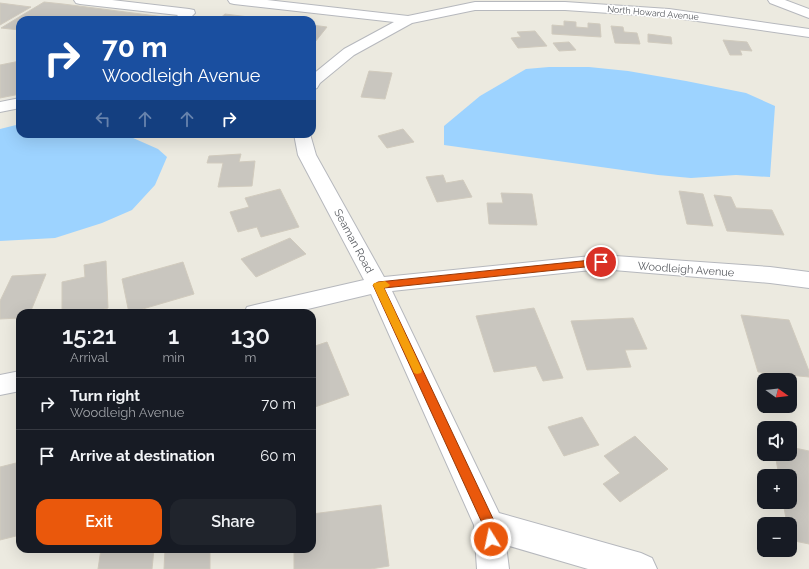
<!DOCTYPE html>
<meta charset="utf-8">
<style>
:root{--surface:#171b24;--page:#20242c;--text:#f1f3f6;--muted:#9ea1a6;--line:#363941;--accent:#ea580c}
body{margin:0;font-family:Raleway,sans-serif;background:var(--page);color:var(--text);height:100vh;display:flex;flex-direction:column;font-size:15px;white-space:nowrap}
*{box-sizing:border-box;margin:0}
p{font-size:13px;color:var(--muted)}
.icon{flex:none;width:22px;height:22px;fill:none;stroke:currentColor;stroke-width:2;stroke-linecap:round;stroke-linejoin:round}
.map{position:relative;flex:1;overflow:hidden}
.panel{position:absolute;left:16px;top:309px;width:300px;height:244px;display:flex;flex-direction:column;background:var(--surface);border-radius:12px;box-shadow:0 4px 16px #0002}
.panel>*{flex:none}
.banner{position:absolute;left:16px;top:16px;width:300px;height:122px;border-radius:12px;box-shadow:0 4px 16px #0002;background:#1a4fa0;color:#fff;overflow:hidden}
.needle{width:26px;rotate:105deg}
.tools{position:absolute;left:757px;top:373px;display:grid;gap:8px}
.tools a{display:grid;place-items:center;width:40px;height:40px;border-radius:8px;background:var(--surface);box-shadow:0 4px 16px #0002;font-size:20px}
.pin{position:absolute;display:grid;place-items:center;width:34px;height:34px;color:#fff;margin:-17px;border:2px solid #fff;border-radius:50%;box-shadow:0 1px 4px #0007}
.me{position:absolute;width:44px;margin:-22px;rotate:350deg;stroke-linejoin:round;filter:drop-shadow(0 0 3px #0008)}
.turn{display:flex;align-items:center;gap:14px;height:84px;padding:0 20px;font-size:18px}
.turn .icon{width:52px;height:52px;stroke-width:2.5}
.turn b{display:block;font-size:28px;line-height:34px}
.lanes{display:flex;align-items:center;height:38px;padding:0 20px;background:#0003;justify-content:center;gap:20px;direction:ltr}
.lanes .off{opacity:.35}
.eta{display:flex;justify-content:space-evenly;align-items:center;height:68px;text-align:center}
.eta b{font-size:24px;font-weight:600;line-height:28px}
.primary-button{display:flex;gap:8px;margin-top:auto;padding:8px 20px}
.primary-button a{flex:1;height:46px;border-radius:12px;background:var(--accent);color:#fff;font-size:16px;font-weight:600;line-height:46px;text-align:center}
.primary-button a+a{background:var(--page);color:var(--text)}
ul{padding:0;list-style:none}
li{display:flex;align-items:center;gap:12px;height:52px;padding:0 20px;border-top:1px solid var(--line)}
li div{flex:1}
li b{display:block;font-size:15px}
li em{font-style:normal}
.map>svg:first-child{display:block}
.water{fill:#9dd3ff}
.building{fill:#c9c6bf;stroke:#d1cbbe}
.lines{fill:none;stroke-linecap:round;stroke-linejoin:round}
.minor-casing{stroke:#b6b8bd;stroke-width:2}
.minor{fill:#fff;fill-rule:evenodd}
.route{fill:#ea580c;stroke:#983908}
.slow{fill:#f59e0b}
.labels{text-anchor:middle;stroke-width:3;stroke-linejoin:round;paint-order:stroke}
.far-street-label{font-size:9px;fill:#595c61;stroke:#fff}
.street-label{font-size:11px;fill:#595c61;stroke:#fff}
</style>
<div class="map">
<svg width="809" height="569" viewBox="0 0 809 569">
<rect width="100%" height="100%" fill="#eceae0"/>
<path class="water" d="M549 67H589L628 71 686 81 746 93 775 106 770 177 736 175 691 178 658 175 444 145V126L480 96 526 69Z
M20 124V134H124L158 149 167 157 155 185 132 210 102 223 55 238 0 241V129Z"/>
<path class="building" d="M44 2 63 4 172 18 170 20H20V30L1 28Z
M0 3 31 7 0 25Z
M225 14 257 18 255 20H218Z
M564 21 576 22V27L588 28V23L600 24 601 37 552 34V25L564 26Z
M312 25 327 27 315 42H312Z
M611 26 623 27 624 32 637 33 640 44 615 43Z
M535 31 547 46 518 48 511 38 521 37 517 32Z
M648 34 671 37 672 44 648 42Z
M723 40 747 42 752 51 740 50 742 55H730Z
M569 42 576 50 559 51 553 43Z
M20 61V94L0 98V65Z
M369 71 392 73 385 99 361 97Z
M403 129 414 142 387 148 378 136Z
M241 154 239 162 255 161 252 186 218 187 223 163H207L209 156Z
M443 175 446 183 463 180 472 197 437 202 426 177Z
M280 189 299 227 261 237 257 227 238 232 230 212 249 207 245 198Z
M679 191 703 194 713 226 687 224Z
M501 193 532 194 537 225 489 224 487 203H503Z
M714 195 731 197 736 208 772 210 784 235 727 231Z
M290 238 306 254 256 277 241 259Z
M106 261 108 308 88 313H62V282L85 277 84 265Z
M183 262 194 294 129 313 122 279Z
M46 274 30 313H20V318L0 319V301L12 276Z
M534 308 563 378 543 381 536 366 494 372 476 316Z
M741 315 789 320 809 371V377L758 372Z
M633 318 647 349 625 350 631 367 587 370 571 321Z
M327 342 349 395 312 408V347Z
M582 417 599 445 564 456 548 427Z
M635 436 668 469 620 502 603 484 620 473 604 456Z
M790 447 809 451V544L790 540V524H787L783 502H790V476H779L775 454H790Z
M20 462V535L0 540V467Z
M381 505 389 566 371 569H294V549H312V514Z
M101 549H154L152 569H98Z
M165 549H210V569H164Z"/>
<g class="lines">
<g class="minor-casing">
<path id="minor" d="M74 0H112L189 9 194 10 195 13 188 20H173L178 15 80 4 76 3Z
M228 0H267L408 16 475 2H565L669 9 809 29V37L669 17 565 10H475L412 23 354 55 320 83 317 88 312 90V75L344 49 394 22 234 4 230 3Z
M768 0H785L809 9V18L770 3Z
M20 98V108L0 112V102Z
M294 134H310L316 155 384 277 601 255 770 267 809 272V288L770 283 601 269 392 291 499 513 641 553 652 558 657 569H588L506 545 509 569H477L474 525 371 294 291 313H244L247 307 255 305 364 280 298 155Z
M20 371V391L0 395V375Z"/>
</g>
<use href="#minor" class="minor"/>
</g>
<path class="route" d="M601 259 604 260 606 262 604 265 384 288 496 525 497 539 495 544 491 546 486 544 483 525 373 285 378 282Z"/>
<path class="slow" d="M385 281 390 285 388 287 384 288 422 370 421 373 417 374 414 373 373 285 374 283Z"/>
<g class="labels">
<g class="far-street-label">
<text transform="translate(653 13) rotate(5)" y="3">North Howard Avenue</text>
</g>
<g class="street-label">
<text transform="translate(354 241) rotate(62)" y="4">Seaman Road</text>
<text transform="translate(686 269) rotate(4)" y="4">Woodleigh Avenue</text>
</g>
</g>
</svg>
<div class="tools">
<a><svg class="needle" viewBox="-14 -14 28 28"><path d="M0-13l5 13h-10z" fill="#e53935"/><path d="M0 13l5-13h-10z" fill="#9ea1a6"/></svg></a>
<a><svg class="icon" aria-label="sound" viewBox="0 0 24 24"><path d="M4 9h4l5-4v14l-5-4H4zM17 9q2 3 0 6"/></svg></a>
<a>+</a>
<a>−</a>
</div>
<div class="pin" style="left:601px;top:262px;background:#d93025"><svg class="icon" aria-label="arrive" viewBox="0 0 24 24"><path d="M6 21V4h12l-3 4 3 4H6"/></svg></div>
<svg class="me" style="left:491px;top:539px" viewBox="-20 -20 40 40"><circle r="17" fill="#ea580c" stroke="#fff" stroke-width="3"/><path d="M0-11L8 9 0 5-8 9z" fill="#fff"/></svg>
<div class="banner">
<div class="turn"><svg class="icon" aria-label="right" viewBox="0 0 24 24"><path d="M7 20v-9h11M14 6l5 5-5 5"/></svg><div><b>70 m</b>Woodleigh Avenue</div></div>
<div class="lanes"><svg class="icon off" aria-label="left" viewBox="0 0 24 24"><path d="M17 20v-9H6M10 6l-5 5 5 5"/></svg><svg class="icon off" aria-label="ahead" viewBox="0 0 24 24"><path d="M12 20V5M6 11l6-6 6 6"/></svg><svg class="icon off" aria-label="ahead" viewBox="0 0 24 24"><path d="M12 20V5M6 11l6-6 6 6"/></svg><svg class="icon" aria-label="right" viewBox="0 0 24 24"><path d="M7 20v-9h11M14 6l5 5-5 5"/></svg></div>
</div>
<section class="panel">
<div class="eta">
<div><b>15:21</b><p>Arrival</p></div>
<div><b>1</b><p>min</p></div>
<div><b>130</b><p>m</p></div>
</div>
<ul>
<li><svg class="icon" aria-label="right" viewBox="0 0 24 24"><path d="M7 20v-9h11M14 6l5 5-5 5"/></svg><div><b>Turn right</b><p>Woodleigh Avenue</p></div><em>70 m</em></li>
<li><svg class="icon" aria-label="arrive" viewBox="0 0 24 24"><path d="M6 21V4h12l-3 4 3 4H6"/></svg><div><b>Arrive at destination</b></div><em>60 m</em></li>
</ul>
<div class="primary-button"><a>Exit</a><a>Share</a></div>
</section>
</div>
